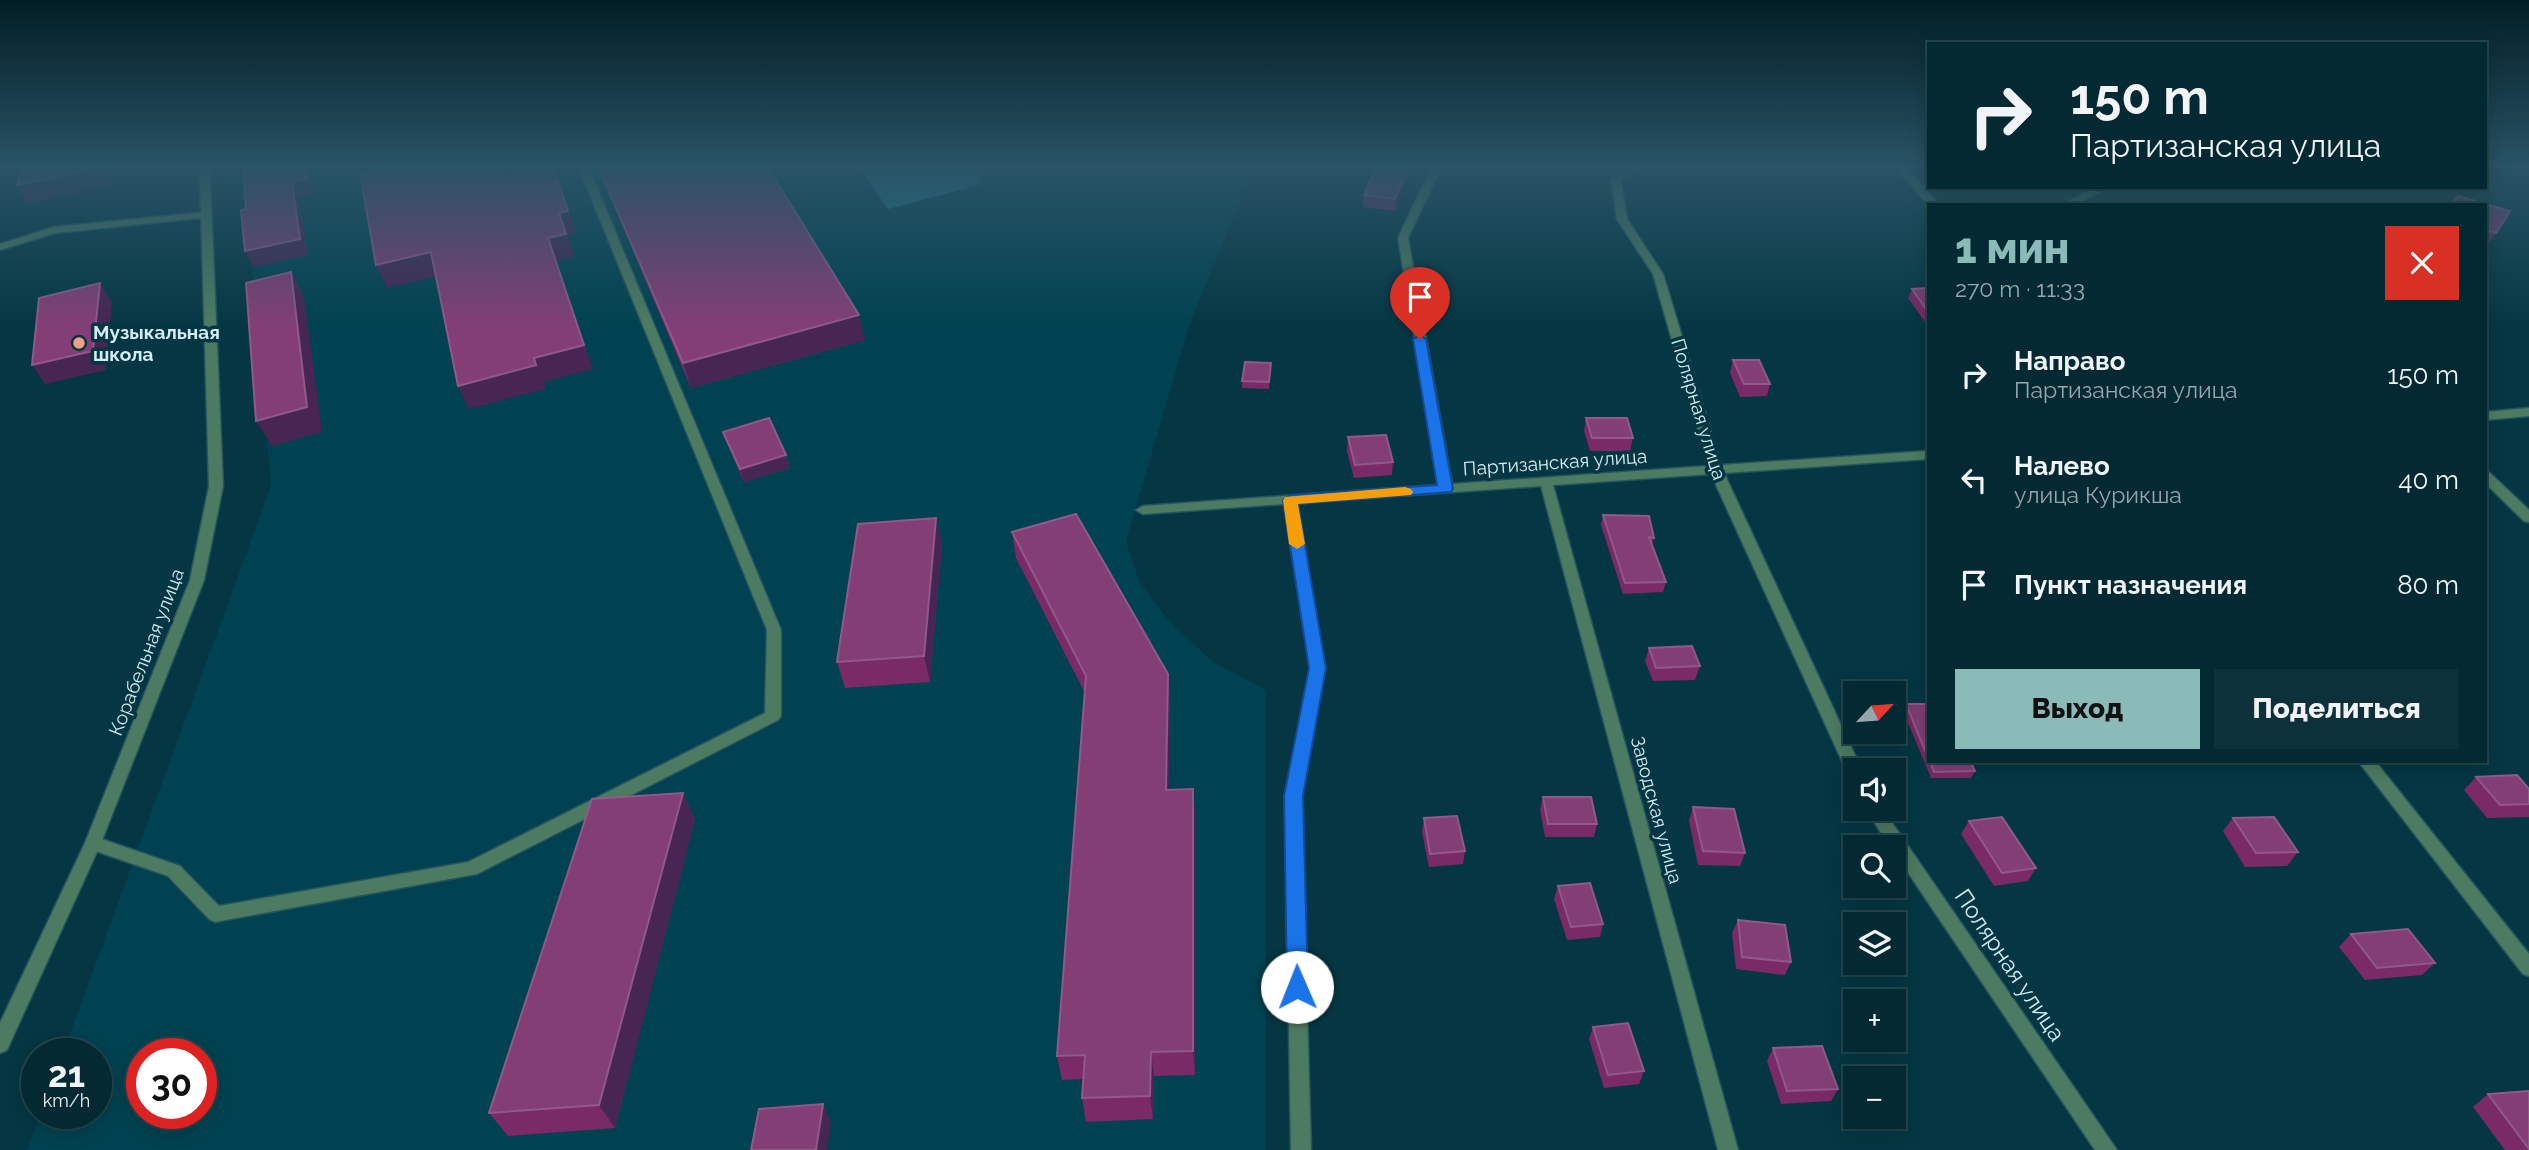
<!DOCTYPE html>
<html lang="ru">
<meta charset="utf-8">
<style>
:root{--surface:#032932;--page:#0d313a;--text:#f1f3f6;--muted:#97a6ac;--line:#24454d;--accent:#8bbbb9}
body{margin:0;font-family:Raleway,sans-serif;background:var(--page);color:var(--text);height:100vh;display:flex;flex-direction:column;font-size:26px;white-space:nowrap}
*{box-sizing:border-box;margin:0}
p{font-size:23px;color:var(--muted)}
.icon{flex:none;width:38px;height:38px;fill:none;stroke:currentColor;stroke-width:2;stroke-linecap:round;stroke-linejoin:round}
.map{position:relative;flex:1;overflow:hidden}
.side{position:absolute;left:1927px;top:203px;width:560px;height:560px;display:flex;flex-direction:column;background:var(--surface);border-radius:0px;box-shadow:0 4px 18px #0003,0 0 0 2px var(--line)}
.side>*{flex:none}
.banner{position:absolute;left:1927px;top:42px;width:560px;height:147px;border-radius:0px;box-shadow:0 4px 18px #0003,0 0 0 2px var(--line);background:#032932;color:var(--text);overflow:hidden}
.needle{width:46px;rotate:64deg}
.tools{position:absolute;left:1843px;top:681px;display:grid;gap:14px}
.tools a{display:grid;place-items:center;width:63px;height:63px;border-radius:0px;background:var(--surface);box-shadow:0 4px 18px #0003,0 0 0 2px var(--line);font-size:35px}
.speed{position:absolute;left:21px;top:1038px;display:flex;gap:14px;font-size:35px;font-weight:700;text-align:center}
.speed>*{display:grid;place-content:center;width:91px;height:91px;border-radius:50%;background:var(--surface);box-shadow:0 4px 18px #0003,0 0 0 2px var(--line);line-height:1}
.speed small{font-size:18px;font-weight:400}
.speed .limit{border:10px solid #d22;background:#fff;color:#111}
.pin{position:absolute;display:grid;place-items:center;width:60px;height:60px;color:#fff;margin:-72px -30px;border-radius:50% 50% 50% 0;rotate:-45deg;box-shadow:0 0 7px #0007}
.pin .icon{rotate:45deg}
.me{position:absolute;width:77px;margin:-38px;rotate:359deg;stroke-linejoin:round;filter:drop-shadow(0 0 5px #0008)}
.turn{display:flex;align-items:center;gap:24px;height:147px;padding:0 28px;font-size:32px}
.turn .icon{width:91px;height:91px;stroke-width:2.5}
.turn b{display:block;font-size:49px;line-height:60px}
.round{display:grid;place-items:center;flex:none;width:74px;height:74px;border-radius:0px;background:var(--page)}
.head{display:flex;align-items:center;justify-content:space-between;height:119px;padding:0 28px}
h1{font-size:42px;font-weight:800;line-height:52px;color:var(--accent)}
.action{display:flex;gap:14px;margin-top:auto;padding:14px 28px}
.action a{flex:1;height:80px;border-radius:0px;background:var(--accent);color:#111;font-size:28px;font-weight:800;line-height:80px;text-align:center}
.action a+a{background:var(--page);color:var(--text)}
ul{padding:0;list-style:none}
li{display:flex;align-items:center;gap:21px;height:105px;padding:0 28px}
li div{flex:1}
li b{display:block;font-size:26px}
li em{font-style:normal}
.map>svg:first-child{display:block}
.built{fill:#004251;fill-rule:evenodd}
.water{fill:#277b92}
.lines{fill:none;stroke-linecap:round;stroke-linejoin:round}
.service-casing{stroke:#25545f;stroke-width:3}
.minor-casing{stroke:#25545f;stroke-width:3}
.tertiary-casing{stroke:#25545f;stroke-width:3}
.service{fill:#4d7b62;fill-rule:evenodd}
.minor{fill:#4d7b62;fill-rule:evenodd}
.tertiary{fill:#4d7b62;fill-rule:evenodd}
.wall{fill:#7a2a67}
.shaded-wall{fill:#472653}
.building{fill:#833e76;stroke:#90598a;stroke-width:2}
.route{fill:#1a73e8;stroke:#114b97;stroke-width:2}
.slow{fill:#f59e0b}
.poi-dot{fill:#f39f83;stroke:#043743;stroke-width:2.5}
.labels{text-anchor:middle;stroke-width:7;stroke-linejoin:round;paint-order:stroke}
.poi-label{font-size:19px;font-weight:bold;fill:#d3ebf2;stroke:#043743;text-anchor:start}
.street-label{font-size:19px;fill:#d3ebf2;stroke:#043743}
.near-street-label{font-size:23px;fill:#d3ebf2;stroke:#043743}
</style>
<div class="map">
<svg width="2529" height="1150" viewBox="0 0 2529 1150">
<rect width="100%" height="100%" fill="#043743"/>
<path class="built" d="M228 166H858L888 208 979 185 986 166H1264L1250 176 1188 328 1126 542 1140 583 1171 623 1213 662 1266 690V1150H27L41 1113H96V1054L63 1053 271 486 245 186 228 183ZM142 1054H201V1113H142Z"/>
<path class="water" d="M858 166H986L979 185 888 209Z"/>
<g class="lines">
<g class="service-casing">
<path id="service" d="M578 166H588L781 630V716L778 720 477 874 215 922 209 919 168 876 87 848 85 843 87 838 93 836 180 866 219 906 468 862 765 713 767 630Z
M1895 166H1905L1939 205H1928Z
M2095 187H2108L2075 205H2062Z
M206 212 211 215 210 217 55 233 0 250V244L54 227Z"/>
</g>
<g class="minor-casing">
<path id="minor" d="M202 166H212L210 177 223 486 204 580 101 843 7 1050 0 1053V1023L85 843 190 580 209 486 200 177Z
M1432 166H1442L1408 238 1452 484 1708 466 1653 274 1617 219 1611 180 1628 166H1638L1621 181 1627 219 1663 274 1721 465 1928 451V459L1724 473 1862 770H1855V778L1849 776 1847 772 1711 474 1553 485 1738 1150H1718L1541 486 1297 503 1324 668 1301 796 1311 1150H1291L1285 796 1310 668 1284 504 1143 514 1136 510 1143 506 1439 485 1398 238Z
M2485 472 2490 473 2529 510V522L2524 521 2485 483Z
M1865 808H1882L2117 1150H2095L1894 852V847H1890Z"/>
</g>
<g class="tertiary-casing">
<path id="tertiary" d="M2529 408V416L2485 420V412Z
M2358 761H2375L2529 954V976L2523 974Z"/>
</g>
<use href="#service" class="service"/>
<use href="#minor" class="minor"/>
<use href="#tertiary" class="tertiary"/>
</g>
<path class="wall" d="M597 166H767L865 340 691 388Z
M1376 166H1411V170L1395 211 1363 207 1364 195Z
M2485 205 2510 211 2488 245H2485Z
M1928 288V326L1908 298 1912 289Z
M1733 360 1770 384 1767 396 1740 397 1730 373Z
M1271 363 1269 389 1242 388V381Z
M1586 418 1633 438 1630 451H1590L1584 431Z
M723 432 786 455 790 468 744 482 728 445Z
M1348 437 1393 462 1392 475 1354 478 1347 451Z
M1603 515 1654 538 1652 545 1666 582 1663 592 1623 594 1601 525Z
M936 518 942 544 930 682 845 688 837 662Z
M1012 532 1168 674 1170 700 1168 790 1193 789 1195 815V1075L1154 1076 1153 1119 1086 1122 1082 1098 1083 1079 1062 1080 1057 1056 1085 693 1016 558Z
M1649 648 1700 666 1695 680 1653 681 1645 661Z
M1906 704H1928V761H1970L1975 771 1971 778H1931L1903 711Z
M2476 777 2529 789V817L2487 818 2464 790Z
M683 793 695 819 615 1128 508 1136 489 1113Z
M1543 797 1597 824 1594 837H1545L1540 810Z
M1693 807 1745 853 1740 866 1698 865 1689 821Z
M1424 818 1465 851 1463 864 1429 867 1422 832Z
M2233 818 2298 852 2287 866 2245 867 2223 831Z
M1969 821 2036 868 2028 881 1994 886 1961 834Z
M1558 886 1603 924 1600 937 1567 940 1554 899Z
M1738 920 1791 962 1785 975 1736 969 1732 933Z
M2351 934 2435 963 2422 975 2365 980 2339 947Z
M1593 1027 1644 1071 1639 1084 1604 1088 1589 1039Z
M1773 1048 1838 1089 1831 1101 1781 1104 1767 1061Z
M2529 1091V1150H2505L2473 1107 2488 1094Z"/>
<path class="shaded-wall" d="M100 166H111L110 186 28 203 17 185Z
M305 166H307L311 173 314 194 299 198 308 255 254 267 245 251 292 182Z
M553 166 577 233 567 235 575 256 556 261 593 369 544 382 546 389 469 409 458 386 534 358 548 238 559 213Z
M1409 166H1411V170L1395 211V199Z
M431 252 441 275 387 288 376 265Z
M291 272 304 296 322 432 272 446 256 421Z
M100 283 112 302 106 370 45 384 32 365Z
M859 315 865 340 691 388 683 363Z
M786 455 790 468 744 482 740 469Z
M936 518 942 544 930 682 924 656Z
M1168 674 1170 700 1168 816 1166 790Z
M1193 789 1195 815V1075L1193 1051Z
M683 793 695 819 615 1128 599 1105Z
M1151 1052 1154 1076 1153 1119 1150 1096Z
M823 1104 831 1122 827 1150H816Z"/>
<path class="building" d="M22 166H100L99 168 17 185Z
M263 166H305L307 179 292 182 300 239 245 251 241 210 246 209 243 170Z
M396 166H553L568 211 559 213 566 234 548 238 584 345 534 358 536 365 458 386 431 252 376 265 360 173Z
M598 166H767L859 315 683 363Z
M1376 166H1409L1395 199 1364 195Z
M2458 196 2510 211 2496 233 2485 230V205H2452Z
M291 272 307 407 256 421 246 283Z
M100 283 93 351 32 365 39 298Z
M1928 288V312L1912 289Z
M1733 360H1759L1770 384H1744Z
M1245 362 1271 363 1269 382 1242 381Z
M769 418 786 455 740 469 723 432Z
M1586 418H1627L1633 438H1592Z
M1386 435 1393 462 1355 465 1348 437Z
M1076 514 1168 674 1166 790 1193 789V1051L1151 1052 1150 1096 1082 1098 1085 1055 1057 1056 1086 676 1012 532Z
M1603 515 1649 516 1654 538 1649 537 1666 582 1625 583Z
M936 518 924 656 837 662 858 524Z
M1692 646 1700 666 1656 668 1649 648Z
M1906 704H1928V758Z
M1930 761H1970L1975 771 1934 772Z
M2517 775 2529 789V804L2500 805 2476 777Z
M683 793 599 1105 489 1113 592 799Z
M1543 797H1591L1597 824H1548Z
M1693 807 1734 809 1745 853 1703 851Z
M1457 816 1465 851 1430 854 1424 818Z
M2002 817 2036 868 2002 873 1969 821Z
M2274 817 2298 852 2256 853 2233 818Z
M1590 883 1603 924 1571 927 1558 886Z
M1738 920 1785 925 1791 962 1742 957Z
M2408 929 2435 963 2377 968 2351 934Z
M1628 1023 1644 1071 1608 1075 1593 1027Z
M1822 1046 1838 1089 1787 1091 1773 1048Z
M2529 1091V1149L2488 1094Z
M823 1104 816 1150H751L759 1109Z"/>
<linearGradient id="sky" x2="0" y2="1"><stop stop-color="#021e25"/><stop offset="0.51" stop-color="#295366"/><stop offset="1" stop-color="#295366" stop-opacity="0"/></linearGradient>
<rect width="2529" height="327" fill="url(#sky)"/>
<path class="route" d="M1420 335 1426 339 1453 489 1451 492 1298 504 1326 668 1303 796 1308 987 1305 993 1297 996 1290 993 1287 987 1284 796 1309 668 1283 500 1290 495 1437 485 1413 339Z"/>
<path class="slow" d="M1405 487 1411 489 1413 492 1411 495 1298 504 1305 544 1297 549 1289 544 1283 500 1285 497Z"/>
<circle class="poi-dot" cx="79" cy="343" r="7"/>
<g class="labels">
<g class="poi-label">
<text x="93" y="339">Музыкальная<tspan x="93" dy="22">школа</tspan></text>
</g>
<g class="street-label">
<text transform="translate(1699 409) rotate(73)" y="7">Полярная улица</text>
<text transform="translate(1555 462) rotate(-4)" y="7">Партизанская улица</text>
<text transform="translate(146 652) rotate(-69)" y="7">Корабельная улица</text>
<text transform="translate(1657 810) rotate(75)" y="7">Заводская улица</text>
</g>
<g class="near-street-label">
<text transform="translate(2010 965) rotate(56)" y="8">Полярная улица</text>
</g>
</g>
</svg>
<div class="tools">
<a><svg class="needle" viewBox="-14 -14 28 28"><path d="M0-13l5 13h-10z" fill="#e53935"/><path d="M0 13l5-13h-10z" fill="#97a6ac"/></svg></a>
<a><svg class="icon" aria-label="sound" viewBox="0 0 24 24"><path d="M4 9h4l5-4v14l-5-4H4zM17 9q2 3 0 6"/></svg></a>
<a><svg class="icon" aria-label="search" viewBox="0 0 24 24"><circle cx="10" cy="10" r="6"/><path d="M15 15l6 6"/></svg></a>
<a><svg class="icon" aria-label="layers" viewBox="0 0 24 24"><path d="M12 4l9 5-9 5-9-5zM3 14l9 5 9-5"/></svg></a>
<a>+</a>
<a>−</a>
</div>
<div class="speed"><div>21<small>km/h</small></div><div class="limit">30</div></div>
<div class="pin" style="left:1420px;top:339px;background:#d93025"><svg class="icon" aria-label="arrive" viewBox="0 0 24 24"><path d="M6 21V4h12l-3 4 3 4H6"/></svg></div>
<svg class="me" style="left:1297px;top:987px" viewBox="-20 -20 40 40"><circle r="19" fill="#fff"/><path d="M0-13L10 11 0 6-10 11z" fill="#1a73e8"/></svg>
<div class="banner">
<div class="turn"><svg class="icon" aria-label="right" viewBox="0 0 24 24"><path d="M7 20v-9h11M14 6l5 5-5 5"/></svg><div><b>150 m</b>Партизанская улица</div></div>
</div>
<section class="side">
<div class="head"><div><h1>1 мин</h1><p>270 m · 11:33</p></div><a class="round" style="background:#d93025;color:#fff"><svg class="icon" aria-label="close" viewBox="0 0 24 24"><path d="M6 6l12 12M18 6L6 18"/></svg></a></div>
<ul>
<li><svg class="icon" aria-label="right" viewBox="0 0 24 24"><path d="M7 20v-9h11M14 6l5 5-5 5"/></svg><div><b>Направо</b><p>Партизанская улица</p></div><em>150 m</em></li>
<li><svg class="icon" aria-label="left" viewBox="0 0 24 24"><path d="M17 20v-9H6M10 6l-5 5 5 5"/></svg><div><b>Налево</b><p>улица Курикша</p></div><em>40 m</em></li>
<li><svg class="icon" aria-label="arrive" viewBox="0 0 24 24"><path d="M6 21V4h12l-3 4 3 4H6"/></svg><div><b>Пункт назначения</b></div><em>80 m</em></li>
</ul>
<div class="action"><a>Выход</a><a>Поделиться</a></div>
</section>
</div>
